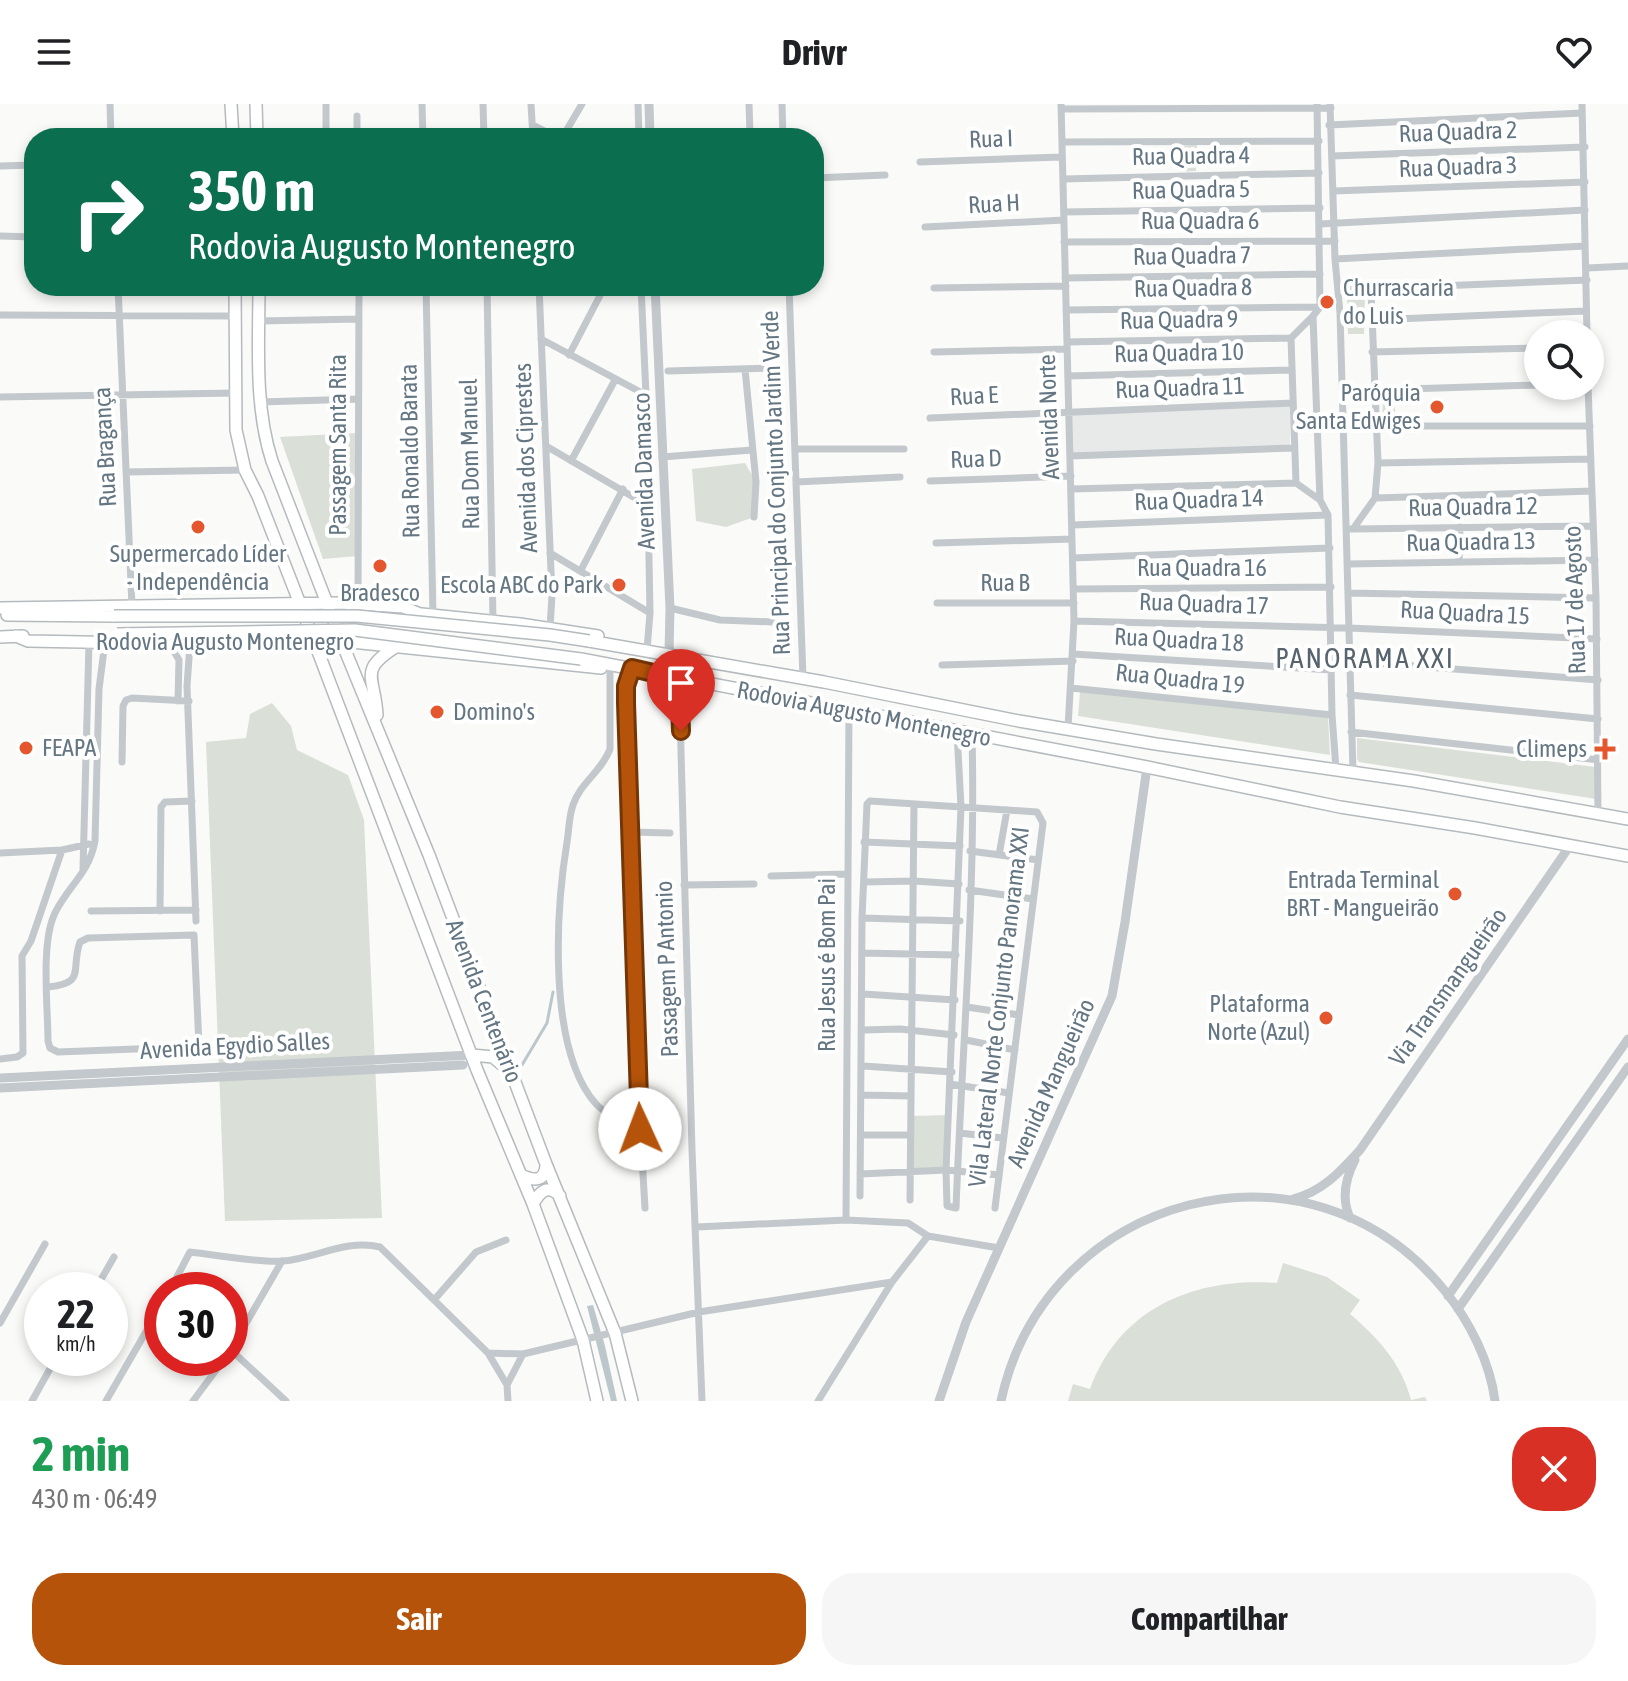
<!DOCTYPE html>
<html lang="pt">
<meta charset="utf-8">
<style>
:root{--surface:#fff;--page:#f6f6f6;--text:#202124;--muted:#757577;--accent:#b45309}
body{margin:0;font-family:"Asap Condensed",sans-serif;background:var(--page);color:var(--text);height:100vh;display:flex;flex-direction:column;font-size:30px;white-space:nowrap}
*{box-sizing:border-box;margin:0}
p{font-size:26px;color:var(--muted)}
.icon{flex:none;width:44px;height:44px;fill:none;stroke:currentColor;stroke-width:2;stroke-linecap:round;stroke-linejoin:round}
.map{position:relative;height:1297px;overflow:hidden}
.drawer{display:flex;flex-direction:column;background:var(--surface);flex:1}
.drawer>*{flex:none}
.guide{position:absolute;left:24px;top:24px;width:800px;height:168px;border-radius:32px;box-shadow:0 4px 12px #0003;background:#0b6e4f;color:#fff;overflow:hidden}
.fabs{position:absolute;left:1524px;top:216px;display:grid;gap:16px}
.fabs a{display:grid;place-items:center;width:80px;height:80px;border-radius:50%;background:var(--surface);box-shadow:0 4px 12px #0003;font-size:40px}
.speed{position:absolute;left:24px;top:1168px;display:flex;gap:16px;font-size:40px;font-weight:700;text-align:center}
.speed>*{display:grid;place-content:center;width:104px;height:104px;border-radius:50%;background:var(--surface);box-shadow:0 4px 12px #0003;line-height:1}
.speed small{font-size:20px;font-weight:400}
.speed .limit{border:12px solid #d22;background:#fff;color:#111}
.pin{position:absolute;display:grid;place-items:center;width:68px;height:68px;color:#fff;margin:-82px -34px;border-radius:50% 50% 50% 0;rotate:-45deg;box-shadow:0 0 8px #0007}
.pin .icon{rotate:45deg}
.me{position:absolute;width:88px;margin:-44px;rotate:358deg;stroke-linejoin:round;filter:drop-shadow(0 0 6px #0008)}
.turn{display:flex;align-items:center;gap:28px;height:168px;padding:0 32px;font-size:36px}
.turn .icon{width:104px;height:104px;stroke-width:2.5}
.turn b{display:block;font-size:56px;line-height:68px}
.round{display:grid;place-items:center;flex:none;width:84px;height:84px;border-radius:32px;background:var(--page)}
.headline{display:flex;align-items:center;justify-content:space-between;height:136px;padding:0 32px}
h1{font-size:48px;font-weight:700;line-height:60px;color:#1e9e55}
.primary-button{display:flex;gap:16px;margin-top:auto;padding:16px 32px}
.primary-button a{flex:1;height:92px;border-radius:32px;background:var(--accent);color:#fff;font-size:32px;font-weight:700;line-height:92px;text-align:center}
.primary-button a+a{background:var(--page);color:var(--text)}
header{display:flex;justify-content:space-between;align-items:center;height:104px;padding:0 32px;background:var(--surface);font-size:36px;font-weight:700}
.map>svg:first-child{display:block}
.built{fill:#e8e9e9}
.green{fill:#dadfd7}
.water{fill:#bbc7cb}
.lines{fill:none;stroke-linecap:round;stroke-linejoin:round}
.stream{stroke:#bbc7cb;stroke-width:3}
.primary-casing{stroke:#b5babe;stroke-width:14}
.minor{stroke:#c3c8cc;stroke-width:7}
.tertiary{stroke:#c3c8cc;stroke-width:9}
.primary{stroke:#fff;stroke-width:11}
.primary-bridge-casing{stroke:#b5babe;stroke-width:14;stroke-linecap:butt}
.primary-bridge{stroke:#fff;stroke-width:11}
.route-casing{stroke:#753606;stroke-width:20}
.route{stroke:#b45309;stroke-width:14}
.poi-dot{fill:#e4572e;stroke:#fff;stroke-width:3}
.labels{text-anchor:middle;stroke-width:8;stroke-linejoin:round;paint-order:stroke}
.street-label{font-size:24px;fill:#657683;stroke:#fff}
.poi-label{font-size:24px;fill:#657683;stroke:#fff;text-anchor:end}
.quarter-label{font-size:28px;letter-spacing:2px;fill:#57646e;stroke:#fff}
</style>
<header><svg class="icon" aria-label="menu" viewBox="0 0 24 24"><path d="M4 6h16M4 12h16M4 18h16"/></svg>Drivr<svg class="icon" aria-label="heart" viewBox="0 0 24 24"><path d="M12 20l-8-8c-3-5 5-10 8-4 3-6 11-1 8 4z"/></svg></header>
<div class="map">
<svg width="1628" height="1297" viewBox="0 0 1628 1297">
<rect width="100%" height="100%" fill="#fafaf8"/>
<path class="built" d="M1291 301 1290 342 1072 350 1069 310Z"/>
<path class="green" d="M1197 40 1196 67 1180 68 1178 42Z
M1365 190 1364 230H1348L1347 191Z
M1406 287 1395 296V311L1411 323 1382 322 1383 293 1387 288Z
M357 329 358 452 323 455 280 333Z
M745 359 756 378 754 413 726 423 696 417 692 365Z
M1080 588 1328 613 1330 651 1078 612Z
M272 599 291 622 297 646 348 671 364 716 382 1114 225 1117 206 638 246 634 250 610Z
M1357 634 1596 663V695L1359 658 1357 655Z
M949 1011 946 1066 910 1069 911 1012Z
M1283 1159 1327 1173 1360 1196 1350 1210C1378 1234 1402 1260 1411 1296L1425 1293 1427 1297H1068L1073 1280 1090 1285C1120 1203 1196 1173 1277 1179Z"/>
<path class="water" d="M593 1201 605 1242 617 1297H611L587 1202Z"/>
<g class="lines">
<path class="stream" d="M522 961 547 919 553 888"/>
<g class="primary-casing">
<path id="primary" d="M231 0 233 34
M256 0 257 34
M235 182 236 326 245 366 258 392 295 487 477 966 533 1100 583 1236 597 1297
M259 182C259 239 254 302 272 357L347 551 429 751 546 1060 615 1229 632 1297
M0 504 340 499 403 503 420 510
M412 509 520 520 598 532
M7 511 114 512
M16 532 28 537 190 540 275 536 342 537 601 564
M0 533 23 532
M589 537 824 578 1019 617 1156 640 1414 677 1628 715
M581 555 1147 663 1340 703 1475 724 1628 752
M377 611C375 572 357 567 397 542
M472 951 493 953 506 964
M521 1071C534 1077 544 1078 546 1062
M533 1100C540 1087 548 1080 560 1092"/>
</g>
<path class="minor" d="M110 0 111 34
M326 0V34
M422 0 423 34
M483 0 484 34
M531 0 533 34
M638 0 639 34
M782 0 783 34
M1061 0 1074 517 1068 624
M1317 0 1320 203 1313 212 1320 396 1328 411 1332 611 1336 665
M1330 0 1335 155 1340 209 1353 668
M1582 0 1587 230
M1061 5 1331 4
M357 12V34
M533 21 558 34
M1329 21 1582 9
M562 34 582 0
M747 34 750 30 749 0
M1062 38 1319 37
M1332 52 1585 43
M920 58 1062 53
M0 62 34 61
M814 74 885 71
M1063 75 1319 69
M1333 87 1585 78
M1064 108 1320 104
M1320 120 1585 106
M925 123 1064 116
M0 132 34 133
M1064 138 1335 137
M1335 155 1585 142
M1587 164 1628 162
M1065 174 1320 170
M118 182 132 502
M426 182 433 511
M487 182 493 517
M539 182 552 491 550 524
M641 182 646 291 650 509 647 546
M789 182 803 574
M934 184 1066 182
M1338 186 1587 176
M1066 206 1320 203
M0 211 235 212
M1313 212 1291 234 1296 379 1320 396
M1373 216 1586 207
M259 217 359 215
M541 235 646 291
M1067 238 1291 234
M934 248 1067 245
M1372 248 1538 244
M569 251 605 182
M745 265 756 378 754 413
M668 267 773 264
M1068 272 1292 266
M1588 282 1596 494 1598 710
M1375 286 1538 281
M0 293 235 289
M261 298 358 295
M930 314 1293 299
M1376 322H1590
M546 342 647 401
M795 345H904
M1070 352 1293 344
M662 353 752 346
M571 357 615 276
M1378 359 1591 355
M126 368 245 366
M930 377 1071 372
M796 378 900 373
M1071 385 1296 379
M1375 394 1592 387
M1072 421 1328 411
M1346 425H1353L1375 394 1378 359 1371 186
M1353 425 1593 422
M936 439 1072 435
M550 449 650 509
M1073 454 1330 444
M1459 458 1460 423
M1347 460 1595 456
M581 466 623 385
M1074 485 1331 483
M1348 489 1596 494
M358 499 359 182
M937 499H1074
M670 504 720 516 772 518
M1074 517 1349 524 1597 535
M105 538 99 585 95 737C89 769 70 780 56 807 40 836 48 903 48 937L50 944 58 948 213 942
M169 539 179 556 178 597
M190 540 187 582 196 817
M1073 550 1332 566
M1349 557 1598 576
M942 561 1073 557
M610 563V645C602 667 580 679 573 701 569 712 569 726 567 738 556 806 547 945 596 1000 608 1013 623 1016 640 1020
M632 564 626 582V599L640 1020 645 1104
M679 575 692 1046 702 1297
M1071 584 1332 611
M1350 591 1598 615
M957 628 961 703 946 1066 947 1102 956 1104C962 946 976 789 972 631
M1351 628 1599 656
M122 658 123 602 126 596 132 594 189 597
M630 728 670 729
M864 738 960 742
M970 747 1038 756
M0 749 62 746 89 740
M999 751 1007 706
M83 765 89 538
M771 772 847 770
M864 778 914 777 959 780
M684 781 754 780
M969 786 1033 795
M91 807 196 806
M160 807 161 703 165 698 192 697
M862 814 960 817
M862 849 956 851
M48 883C87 879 70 866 80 838L88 834 194 831 199 942
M863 890 955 896
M967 903 1019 911
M863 926 900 925 954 931
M966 936 1015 946
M0 955 17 953 23 949 22 852 31 837 62 746
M863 962 952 968
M950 980 1009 989
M862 991 911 992
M960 1029 1002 1034
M861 1031H911
M860 1070 946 1066 999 1071
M860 1092 862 814 867 700 870 697 1037 708 1043 719 995 1104
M910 1096 914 700
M846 1116 849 605
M697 1123 846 1116 908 1119 928 1132 999 1144
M95 1186 114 1153
M170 1186 190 1148C215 1151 260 1159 283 1157 317 1154 345 1135 380 1143L488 1249 507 1281
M434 1196 476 1148 506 1136
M0 1219 45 1140
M231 1246 286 1297
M230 1247 282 1157
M488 1249 523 1250 699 1208 892 1178
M32 1297 56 1254
M106 1297 162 1200
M193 1297 225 1254
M508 1297 507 1281 523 1250
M818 1297 892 1178 928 1132"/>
<path class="tertiary" d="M649 0 650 34
M655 182 670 504 669 550
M0 974 472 951
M0 984 463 961
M1293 1095C1322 1088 1340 1068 1360 1046L1569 743
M1350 1114C1341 1094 1345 1075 1355 1056
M1448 1192 1628 935
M1458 1205 1628 963
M939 1297 966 1218 1112 892 1125 818 1147 663
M1001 1297C1046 1089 1309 1019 1445 1187 1470 1218 1490 1258 1495 1297"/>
<use href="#primary" class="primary"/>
<g class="primary-bridge-casing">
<path id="primary-bridge" d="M114 512H357L550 531 589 537
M117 530 355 526 581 555"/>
</g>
<use href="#primary-bridge" class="primary-bridge"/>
</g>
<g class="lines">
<g class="route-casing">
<path id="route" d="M640 1025 626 599V582L632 564 679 575 681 627"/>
</g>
<use href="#route" class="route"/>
</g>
<g class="poi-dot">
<circle cx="1327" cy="198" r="8"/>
<circle cx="1437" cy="303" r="8"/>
<circle cx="198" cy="423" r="8"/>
<circle cx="380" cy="462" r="8"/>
<circle cx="619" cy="481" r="8"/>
<circle cx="437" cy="608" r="8"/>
<circle cx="26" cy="644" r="8"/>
<path d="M1601 633h8v8h8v8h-8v8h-8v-8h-8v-8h8z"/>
<circle cx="1455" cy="790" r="8"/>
<circle cx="1326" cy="914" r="8"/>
</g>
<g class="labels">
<g class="street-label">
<text transform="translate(1458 28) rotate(-2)" y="8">Rua Quadra 2</text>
<text transform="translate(991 35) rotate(-2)" y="8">Rua I</text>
<text transform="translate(1191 52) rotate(-1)" y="8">Rua Quadra 4</text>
<text transform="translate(1458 63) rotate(-2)" y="8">Rua Quadra 3</text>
<text transform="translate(1191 86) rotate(-1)" y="8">Rua Quadra 5</text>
<text transform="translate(994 100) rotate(-3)" y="8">Rua H</text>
<text x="1200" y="125">Rua Quadra 6</text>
<text transform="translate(1192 152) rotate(-1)" y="8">Rua Quadra 7</text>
<text transform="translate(1193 184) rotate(-1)" y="8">Rua Quadra 8</text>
<text transform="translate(1179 216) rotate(-1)" y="8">Rua Quadra 9</text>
<text transform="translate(1179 249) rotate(-1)" y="8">Rua Quadra 10</text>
<text transform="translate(1180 284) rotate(-2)" y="8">Rua Quadra 11</text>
<text transform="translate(974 292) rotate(-3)" y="8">Rua E</text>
<text transform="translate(1049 313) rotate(-92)" y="8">Avenida Norte</text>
<text transform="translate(338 341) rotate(-90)" y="8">Passagem Santa Rita</text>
<text transform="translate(105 343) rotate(-93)" y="8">Rua Bragança</text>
<text transform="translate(410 347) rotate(-91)" y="8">Rua Ronaldo Barata</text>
<text transform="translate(470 350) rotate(-91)" y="8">Rua Dom Manuel</text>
<text transform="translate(526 354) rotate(-92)" y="8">Avenida dos Ciprestes</text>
<text transform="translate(976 355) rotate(-2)" y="8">Rua D</text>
<text transform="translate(644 367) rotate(-92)" y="8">Avenida Damasco</text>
<text transform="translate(776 379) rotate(-92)" y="8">Rua Principal do Conjunto Jardim Verde</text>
<text transform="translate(1199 396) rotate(-2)" y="8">Rua Quadra 14</text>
<text transform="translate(1473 403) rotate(-1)" y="8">Rua Quadra 12</text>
<text transform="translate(1471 438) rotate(-1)" y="8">Rua Quadra 13</text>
<text x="1202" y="472">Rua Quadra 16</text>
<text x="1005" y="487">Rua B</text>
<text transform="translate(1575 496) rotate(-92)" y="8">Rua 17 de Agosto</text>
<text transform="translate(1204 500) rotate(2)" y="8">Rua Quadra 17</text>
<text transform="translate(1465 509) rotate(3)" y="8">Rua Quadra 15</text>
<text transform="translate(1179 536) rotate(3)" y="8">Rua Quadra 18</text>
<text x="225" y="546">Rodovia Augusto Montenegro</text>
<text transform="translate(1180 575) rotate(6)" y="8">Rua Quadra 19</text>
<text transform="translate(864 610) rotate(11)" y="8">Rodovia Augusto Montenegro</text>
<text transform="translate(827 861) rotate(-90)" y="8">Rua Jesus é Bom Pai</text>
<text transform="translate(667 865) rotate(-92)" y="8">Passagem P Antonio</text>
<text transform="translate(1448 883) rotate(-55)" y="8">Via Transmangueirão</text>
<text transform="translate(484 897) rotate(69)" y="8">Avenida Centenário</text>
<text transform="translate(999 903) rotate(-83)" y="8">Vila Lateral Norte Conjunto Panorama XXI</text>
<text transform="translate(235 942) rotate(-3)" y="8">Avenida Egydio Salles</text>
<text transform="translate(1051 979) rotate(-66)" y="8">Avenida Mangueirão</text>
</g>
<g class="poi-label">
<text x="1343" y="192" text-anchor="start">Churrascaria<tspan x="1343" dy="28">do Luis</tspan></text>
<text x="1421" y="297">Paróquia<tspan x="1421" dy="28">Santa Edwiges</tspan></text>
<text x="198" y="458" text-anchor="middle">Supermercado Líder<tspan x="198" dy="28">- Independência</tspan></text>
<text x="603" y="489">Escola ABC do Park</text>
<text x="380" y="497" text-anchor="middle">Bradesco</text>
<text x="453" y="616" text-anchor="start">Domino's</text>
<text x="42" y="652" text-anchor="start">FEAPA</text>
<text x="1587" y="653">Climeps</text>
<text x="1439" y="784">Entrada Terminal<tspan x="1439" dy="28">BRT - Mangueirão</tspan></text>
<text x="1310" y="908">Plataforma<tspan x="1310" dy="28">Norte (Azul)</tspan></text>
</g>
<g class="quarter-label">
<text x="1365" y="564">PANORAMA XXI</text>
</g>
</g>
</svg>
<div class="fabs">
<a><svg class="icon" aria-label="search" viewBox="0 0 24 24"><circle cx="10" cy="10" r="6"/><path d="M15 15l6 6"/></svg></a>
</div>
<div class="speed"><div>22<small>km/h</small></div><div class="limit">30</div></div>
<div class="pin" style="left:681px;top:627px;background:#d93025"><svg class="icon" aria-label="arrive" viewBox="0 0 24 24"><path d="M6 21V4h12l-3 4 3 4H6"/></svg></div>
<svg class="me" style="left:640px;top:1025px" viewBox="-20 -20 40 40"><circle r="19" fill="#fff"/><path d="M0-13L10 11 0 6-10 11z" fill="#b45309"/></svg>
<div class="guide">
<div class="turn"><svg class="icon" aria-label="right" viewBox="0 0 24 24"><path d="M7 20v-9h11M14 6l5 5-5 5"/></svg><div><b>350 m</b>Rodovia Augusto Montenegro</div></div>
</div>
</div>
<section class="drawer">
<div class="headline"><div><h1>2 min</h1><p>430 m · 06:49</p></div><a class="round" style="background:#d93025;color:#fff"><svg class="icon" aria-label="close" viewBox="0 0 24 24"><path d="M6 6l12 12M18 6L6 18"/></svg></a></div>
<div class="primary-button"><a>Sair</a><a>Compartilhar</a></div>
</section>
